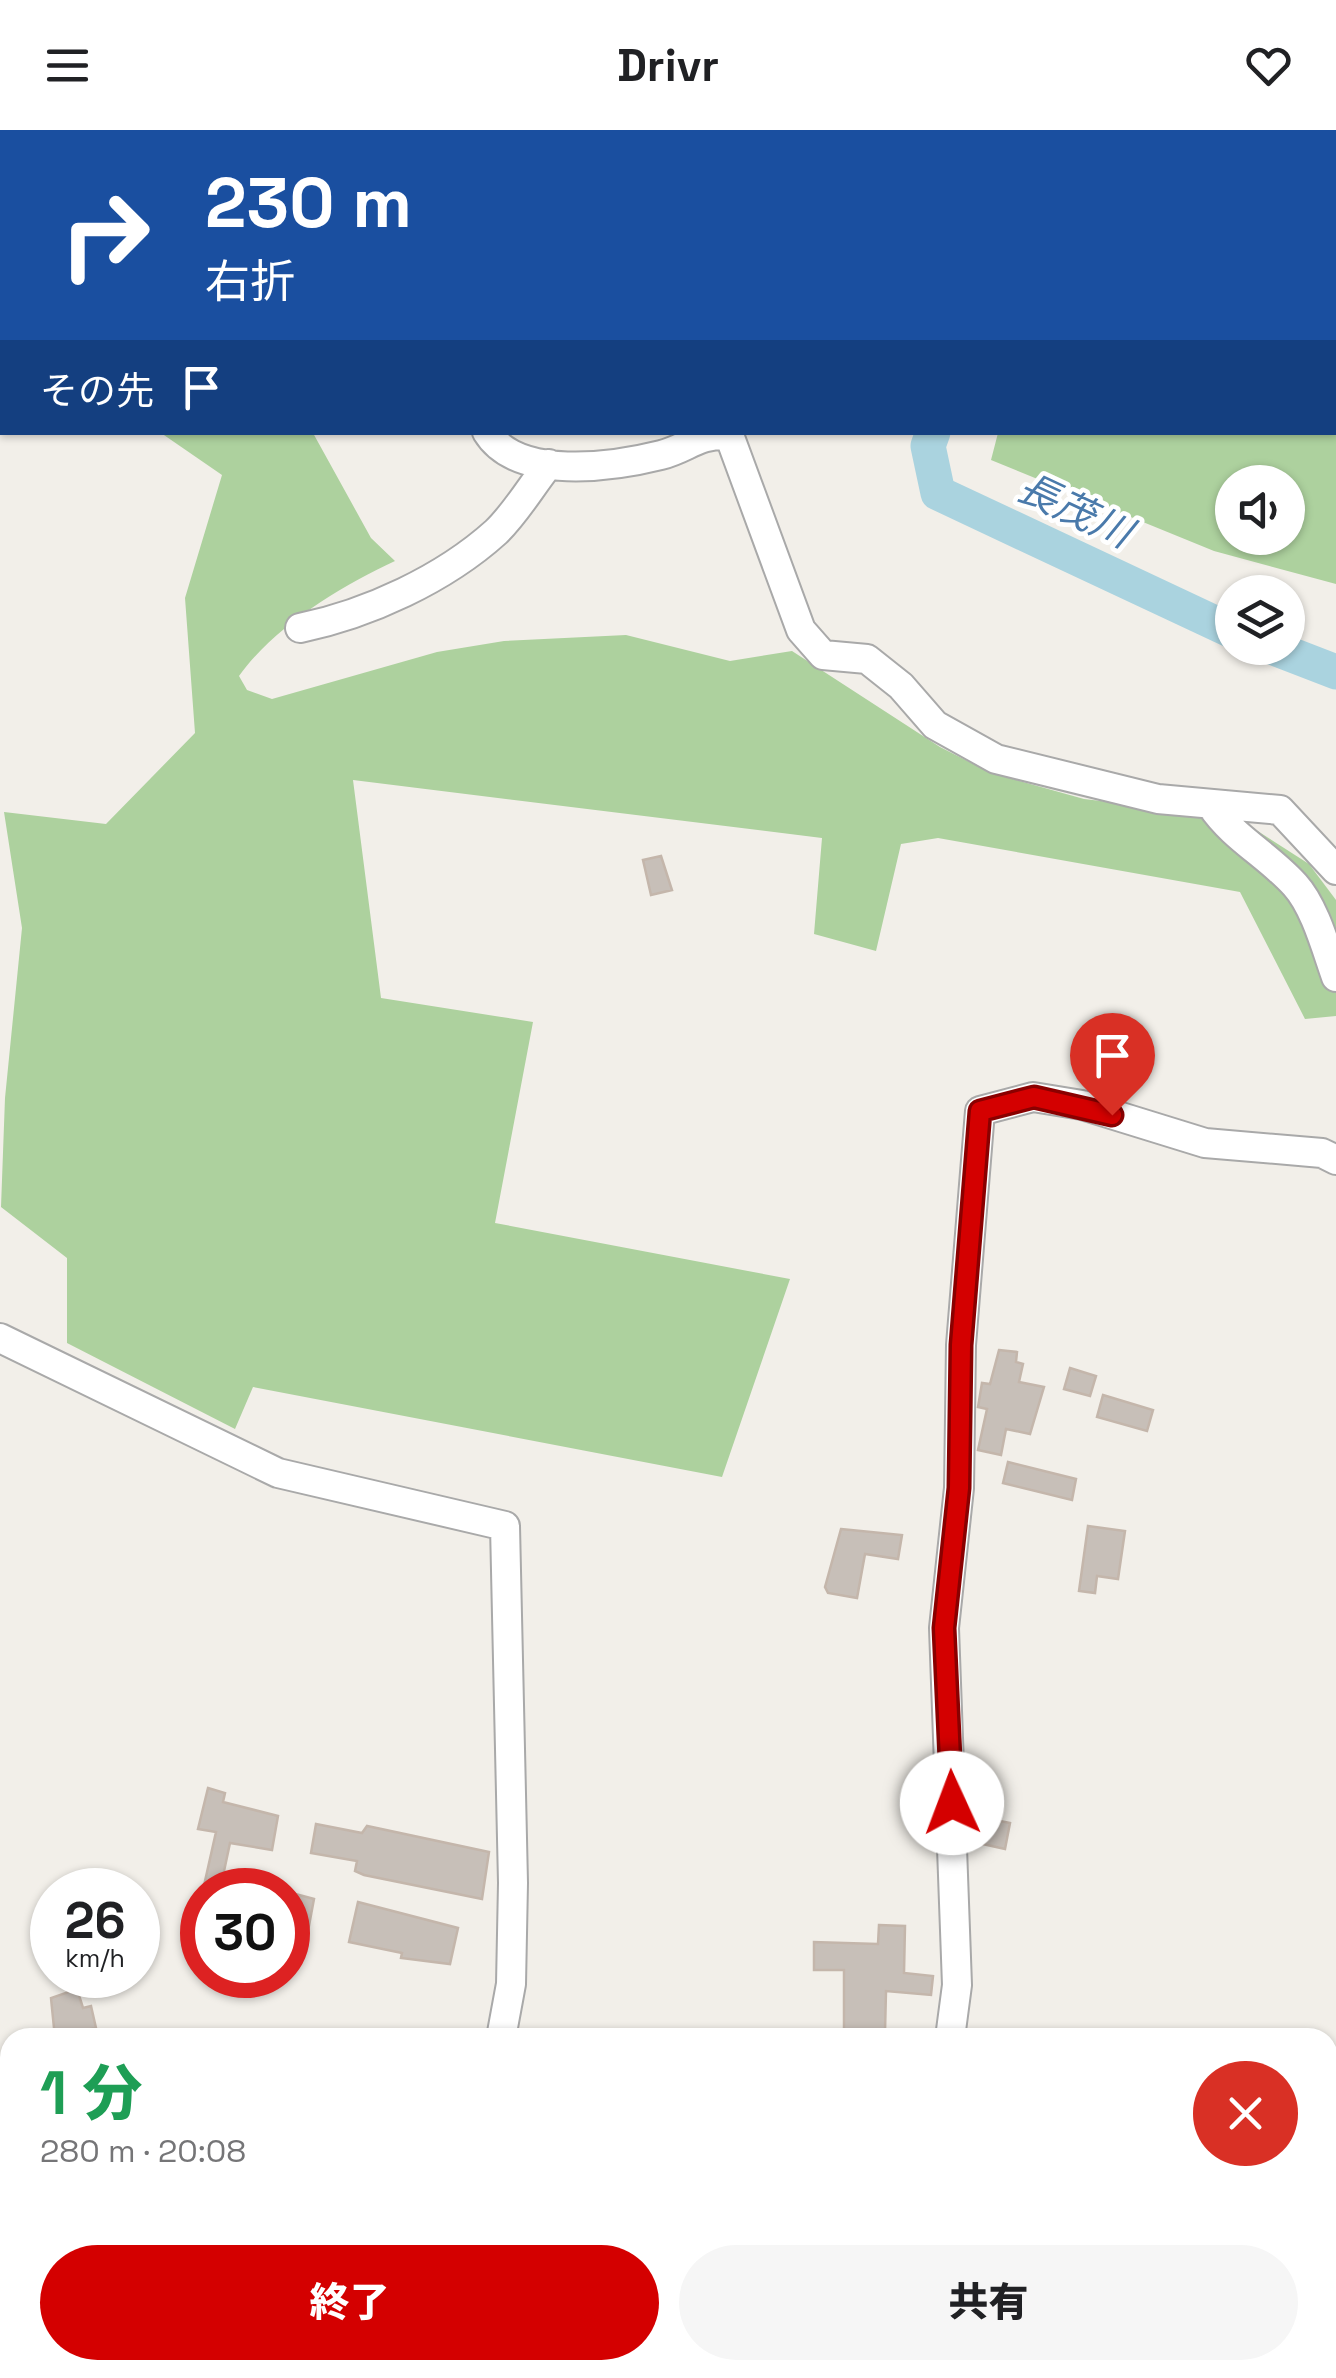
<!DOCTYPE html>
<html lang="ja">
<meta charset="utf-8">
<style>
:root{--surface:#fff;--page:#f6f6f6;--text:#202124;--muted:#757577;--accent:#d40000}
body{margin:0;font-family:"Space Grotesk","Noto Sans JP",sans-serif;background:var(--page);color:var(--text);height:100vh;display:flex;flex-direction:column;font-size:38px;white-space:nowrap}
*{box-sizing:border-box;margin:0}
p{font-size:32px;color:var(--muted)}
.icon{flex:none;width:55px;height:55px;fill:none;stroke:currentColor;stroke-width:2;stroke-linecap:round;stroke-linejoin:round}
.map{position:relative;flex:1;overflow:hidden}
.drawer{position:absolute;left:0px;top:1898px;width:1338px;height:352px;display:flex;flex-direction:column;background:var(--surface);border-radius:30px 30px 0 0;box-shadow:0 2px 8px #0004}
.drawer>*{flex:none}
.hud{position:absolute;left:0px;top:0px;width:1338px;height:305px;box-shadow:0 2px 8px #0004;background:#1a4fa0;color:#fff;overflow:hidden}
.buttons{position:absolute;left:1215px;top:335px;display:grid;gap:20px}
.buttons a{display:grid;place-items:center;width:90px;height:90px;border-radius:50%;background:var(--surface);box-shadow:0 2px 8px #0004;font-size:50px}
.speed{position:absolute;left:30px;top:1738px;display:flex;gap:20px;font-size:50px;font-weight:700;text-align:center}
.speed>*{display:grid;place-content:center;width:130px;height:130px;border-radius:50%;background:var(--surface);box-shadow:0 2px 8px #0004;line-height:1}
.speed small{font-size:25px;font-weight:400}
.speed .limit{border:15px solid #d22;background:#fff;color:#111}
.pin{position:absolute;display:grid;place-items:center;width:85px;height:85px;color:#fff;margin:-102px -42px;border-radius:50% 50% 50% 0;rotate:-45deg;box-shadow:0 0 10px #0007}
.pin .icon{rotate:45deg}
.me{position:absolute;width:110px;margin:-55px;rotate:358deg;stroke-linejoin:round;filter:drop-shadow(0 0 8px #0008)}
.turn{display:flex;align-items:center;gap:35px;height:210px;padding:0 40px;font-size:45px}
.turn .icon{width:130px;height:130px;stroke-width:2.5}
.turn b{display:block;font-size:70px;line-height:85px}
.then{display:flex;align-items:center;height:95px;padding:0 40px;background:#0003;gap:20px;font-size:38px}
.round{display:grid;place-items:center;flex:none;width:105px;height:105px;border-radius:52px;background:var(--page)}
.head{display:flex;align-items:center;justify-content:space-between;height:170px;padding:0 40px}
h1{font-size:60px;font-weight:800;line-height:75px;color:#1e9e55}
.action{display:flex;gap:20px;margin-top:auto;padding:20px 40px}
.action a{flex:1;height:115px;border-radius:60px;background:var(--accent);color:#fff;font-size:40px;font-weight:800;line-height:115px;text-align:center}
.action a+a{background:var(--page);color:var(--text)}
header{display:flex;justify-content:space-between;align-items:center;height:130px;padding:0 40px;background:var(--surface);font-size:45px;font-weight:800}
.map>svg:first-child{display:block}
.forest{fill:#add19e;fill-rule:evenodd}
.lines{fill:none;stroke-linecap:round;stroke-linejoin:round}
.river{stroke:#aad3df;stroke-width:35}
.building{fill:#c7bfb8;stroke:#c4b6ab;stroke-width:2.5}
.minor-casing{stroke:#a9a9a9;stroke-width:32}
.major-casing{stroke:#a06b00;stroke-width:40}
.minor{stroke:#fff;stroke-width:28}
.major{stroke:#fcd6a4;stroke-width:35}
.route-casing{stroke:#8a0000;stroke-width:25}
.route{stroke:#d40000;stroke-width:18}
.labels{text-anchor:middle;stroke-width:9;stroke-linejoin:round;paint-order:stroke}
.water-label{font-size:40px;font-style:italic;fill:#4a7aab;stroke:#fff}
</style>
<header><svg class="icon" aria-label="menu" viewBox="0 0 24 24"><path d="M4 6h16M4 12h16M4 18h16"/></svg>Drivr<svg class="icon" aria-label="heart" viewBox="0 0 24 24"><path d="M12 20l-8-8c-3-5 5-10 8-4 3-6 11-1 8 4z"/></svg></header>
<div class="map">
<svg width="1336" height="2248" viewBox="0 0 1336 2248">
<rect width="100%" height="100%" fill="#f2efe9"/>
<path class="forest" d="M1113 0H1336V454L1214 421 991 330 998 303 1335 302V2ZM1232 352H1288V408H1232Z
M161 303H313L371 408 395 431C341 456 274 497 239 546L247 560 272 569 437 522 504 511 626 505 730 531 792 521 940 617 991 643 1084 669 1236 687 1309 734 1336 770V886L1305 889 1240 762 938 708 901 714 876 821 814 804 822 708 353 650 381 868 533 892 495 1093 790 1149 722 1347 253 1257 235 1299 67 1213V1128L1 1077 5 968 22 798 4 682 106 694 195 603 185 468 222 345Z"/>
<g class="lines">
<path class="river" d="M1073 2 1077 0
M933 302 928 316 938 363 1232 501
M1274 518 1336 542"/>
</g>
<path class="building" d="M661 726 672 760 651 765 643 730Z
M999 1220 1017 1222 1016 1232 1023 1234 1019 1252 1044 1257 1030 1304 1006 1299 1001 1325 978 1320 987 1279 978 1277 982 1253 990 1254Z
M1070 1238 1096 1246 1090 1266 1064 1259Z
M1103 1265 1153 1280 1147 1301 1097 1287Z
M1008 1332 1076 1349 1072 1370 1003 1353Z
M1088 1396 1125 1401 1118 1449 1097 1446 1095 1463 1079 1461Z
M841 1399 902 1405 898 1429 865 1424 857 1468 828 1463 825 1457Z
M988 1655 1000 1657 995 1690 1010 1693 1005 1719 969 1711 971 1689 980 1690Z
M208 1658 225 1663 223 1672 278 1686 272 1720 230 1713 220 1760H203L216 1702 198 1699Z
M316 1694 362 1703 367 1696 489 1722 482 1769 364 1745 355 1741 357 1731 311 1723Z
M288 1762 314 1769 308 1801 288 1796Z
M358 1772 458 1798 450 1834 401 1828 402 1823 349 1812Z
M879 1795 905 1796 904 1843 933 1846 931 1865 886 1861 885 1902H880V1908H844V1840H814V1812L878 1814Z
M77 1859 83 1878 91 1876 96 1898 86 1900 88 1908H55L51 1868Z"/>
<g class="lines">
<g class="minor-casing">
<path id="minor" d="M810 2 811 0
M487 302C517 351 613 337 661 325 688 318 697 304 727 305
M728 302 801 500 823 525 867 529 901 556 935 595 996 629 1158 669 1280 680 1336 740
M300 498C368 484 444 449 496 402 516 383 532 355 549 334
M1211 675C1233 708 1268 725 1295 755 1315 777 1326 819 1336 847
M0 1208 278 1343 505 1396 513 1753 511 1854 501 1908
M950 1908 957 1855 944 1498 959 1358 961 1215 980 981 1033 967 1082 975 1205 1013 1322 1023 1336 1030
M469 2240 470 2248
M912 2248 913 2240"/>
</g>
<g class="major-casing">
<path id="major" d="M0 2175 10 2185
M63 2240 71 2248"/>
</g>
<use href="#minor" class="minor"/>
<use href="#major" class="major"/>
</g>
<g class="lines">
<g class="route-casing">
<path id="route" d="M952 1673 944 1498 959 1358 961 1215 980 981 1034 967 1112 985"/>
</g>
<use href="#route" class="route"/>
</g>
<g class="labels">
<g class="water-label">
<text transform="translate(1075 380) rotate(25)" y="14">長茂川</text>
</g>
</g>
</svg>
<div class="buttons">
<a><svg class="icon" aria-label="sound" viewBox="0 0 24 24"><path d="M4 9h4l5-4v14l-5-4H4zM17 9q2 3 0 6"/></svg></a>
<a><svg class="icon" aria-label="layers" viewBox="0 0 24 24"><path d="M12 4l9 5-9 5-9-5zM3 14l9 5 9-5"/></svg></a>
</div>
<div class="speed"><div>26<small>km/h</small></div><div class="limit">30</div></div>
<div class="pin" style="left:1112px;top:985px;background:#d93025"><svg class="icon" aria-label="arrive" viewBox="0 0 24 24"><path d="M6 21V4h12l-3 4 3 4H6"/></svg></div>
<svg class="me" style="left:952px;top:1673px" viewBox="-20 -20 40 40"><circle r="19" fill="#fff"/><path d="M0-13L10 11 0 6-10 11z" fill="#d40000"/></svg>
<div class="hud">
<div class="turn"><svg class="icon" aria-label="right" viewBox="0 0 24 24"><path d="M7 20v-9h11M14 6l5 5-5 5"/></svg><div><b>230 m</b>右折</div></div>
<div class="then">その先<svg class="icon" aria-label="arrive" viewBox="0 0 24 24"><path d="M6 21V4h12l-3 4 3 4H6"/></svg></div>
</div>
<section class="drawer">
<div class="head"><div><h1>1 分</h1><p>280 m · 20:08</p></div><a class="round" style="background:#d93025;color:#fff"><svg class="icon" aria-label="close" viewBox="0 0 24 24"><path d="M6 6l12 12M18 6L6 18"/></svg></a></div>
<div class="action"><a>終了</a><a>共有</a></div>
</section>
</div>
